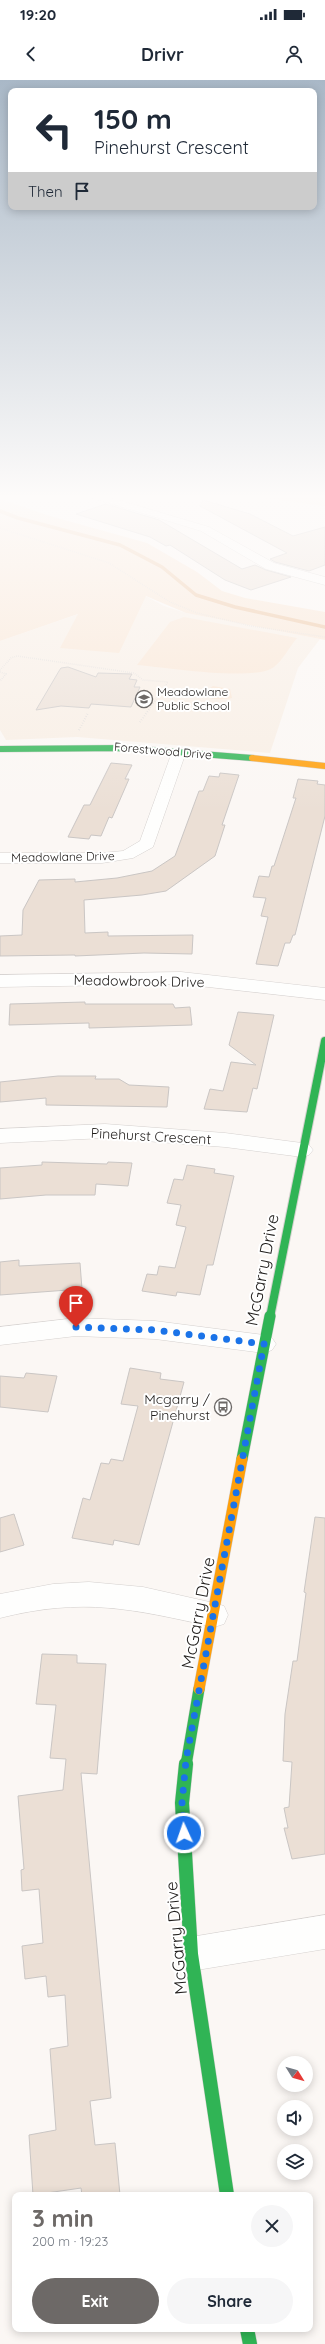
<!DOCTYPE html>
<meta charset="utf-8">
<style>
:root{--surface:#fff;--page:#f6f6f7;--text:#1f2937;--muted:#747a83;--accent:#6d6967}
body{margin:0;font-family:Quicksand,sans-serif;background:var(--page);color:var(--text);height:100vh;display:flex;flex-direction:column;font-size:15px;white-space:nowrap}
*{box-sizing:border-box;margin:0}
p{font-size:13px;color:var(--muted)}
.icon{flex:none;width:22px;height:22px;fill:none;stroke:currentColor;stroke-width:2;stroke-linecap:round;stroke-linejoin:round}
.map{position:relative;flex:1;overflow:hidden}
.details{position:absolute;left:12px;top:2112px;width:301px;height:140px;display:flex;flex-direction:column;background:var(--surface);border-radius:8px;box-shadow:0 2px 10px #0003}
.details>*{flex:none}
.hud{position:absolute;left:8px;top:8px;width:309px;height:122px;border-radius:8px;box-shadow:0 2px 10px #0003;background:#fff;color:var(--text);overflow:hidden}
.needle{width:26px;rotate:127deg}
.fabs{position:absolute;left:277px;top:1976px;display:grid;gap:8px}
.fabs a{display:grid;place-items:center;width:36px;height:36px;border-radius:50%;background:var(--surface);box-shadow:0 2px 10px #0003;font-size:20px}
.pin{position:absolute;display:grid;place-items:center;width:34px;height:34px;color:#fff;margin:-41px -17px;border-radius:50% 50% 50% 0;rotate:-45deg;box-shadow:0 0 4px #0007}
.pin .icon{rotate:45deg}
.me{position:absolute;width:44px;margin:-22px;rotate:357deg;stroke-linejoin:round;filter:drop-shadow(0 0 3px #0008)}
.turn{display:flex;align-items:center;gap:14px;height:84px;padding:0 20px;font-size:18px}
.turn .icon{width:52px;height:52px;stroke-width:2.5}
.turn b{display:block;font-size:28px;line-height:34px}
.then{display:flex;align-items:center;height:38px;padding:0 20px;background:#0003;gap:8px;font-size:15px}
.round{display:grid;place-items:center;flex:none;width:42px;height:42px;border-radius:21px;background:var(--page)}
.overview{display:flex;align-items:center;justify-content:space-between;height:68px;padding:0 20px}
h1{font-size:24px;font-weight:700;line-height:30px;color:var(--accent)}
.primary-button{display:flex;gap:8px;margin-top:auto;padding:8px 20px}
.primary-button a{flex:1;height:46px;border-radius:24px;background:var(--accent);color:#fff;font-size:16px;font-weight:700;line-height:46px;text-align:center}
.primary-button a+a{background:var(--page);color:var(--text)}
.status{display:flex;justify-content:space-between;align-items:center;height:28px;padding:0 20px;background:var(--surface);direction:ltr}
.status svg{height:11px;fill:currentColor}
header{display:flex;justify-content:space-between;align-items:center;height:52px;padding:0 20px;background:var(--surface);font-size:18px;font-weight:700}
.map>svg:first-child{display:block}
.built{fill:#f8eee4}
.green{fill:#f9e4d1}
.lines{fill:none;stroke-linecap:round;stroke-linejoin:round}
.stream{stroke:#ebbe95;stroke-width:3.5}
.building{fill:#ebdfd5;stroke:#cac6c4}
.street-casing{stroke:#d5d1cf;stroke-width:1}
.fast-far3-casing{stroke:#d5d1cf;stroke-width:7}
.fast-far2-casing{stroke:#d5d1cf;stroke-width:10}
.fast-far1-casing{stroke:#d5d1cf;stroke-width:12}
.fast-casing{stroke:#d5d1cf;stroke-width:15}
.slow-far1-casing{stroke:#d5d1cf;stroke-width:7}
.slow-casing{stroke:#d5d1cf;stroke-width:12}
.path-far1{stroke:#d6d5d5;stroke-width:1.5;stroke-dasharray:0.5 1.5;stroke-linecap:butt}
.path{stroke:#d6d5d5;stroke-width:2;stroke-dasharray:0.5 2;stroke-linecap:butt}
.street{fill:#fefefd;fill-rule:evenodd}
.fast-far3{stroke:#30b455;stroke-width:6}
.fast-far2{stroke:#30b455;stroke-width:8}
.fast-far1{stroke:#30b455;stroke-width:11}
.fast{stroke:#30b455;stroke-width:14}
.slow-far1{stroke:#ff9f0a;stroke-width:6}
.slow{stroke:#ff9f0a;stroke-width:11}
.route{stroke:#1a73e8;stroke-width:7;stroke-dasharray:0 12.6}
.labels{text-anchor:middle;stroke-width:4;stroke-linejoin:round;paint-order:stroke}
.far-poi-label{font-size:12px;fill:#201d1b;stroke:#fff;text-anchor:start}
.far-street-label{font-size:12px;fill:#201d1b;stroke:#fff}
.street-label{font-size:14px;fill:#201d1b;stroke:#fff}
.poi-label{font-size:14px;fill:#201d1b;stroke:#fff;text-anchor:end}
.near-street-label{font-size:17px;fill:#201d1b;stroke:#fff}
</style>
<div class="status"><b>19:20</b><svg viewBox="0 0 49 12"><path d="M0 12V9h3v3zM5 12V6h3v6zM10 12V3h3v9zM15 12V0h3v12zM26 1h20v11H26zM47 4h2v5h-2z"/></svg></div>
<header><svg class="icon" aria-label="back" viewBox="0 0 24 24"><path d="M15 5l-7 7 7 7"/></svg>Drivr<svg class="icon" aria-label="person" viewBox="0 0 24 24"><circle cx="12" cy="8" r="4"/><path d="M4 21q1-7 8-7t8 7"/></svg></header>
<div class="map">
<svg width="325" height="2264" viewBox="0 0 325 2264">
<rect width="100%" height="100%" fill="#fbf7f4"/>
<path class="built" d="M140 513 164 526 186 533 320 559 298 588 270 673 77 657 6 660 0 650V561Z"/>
<path class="green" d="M234 414H325V426Z
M0 419 50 436 147 463 197 492 222 511 245 518 325 532V560L186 533 146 516 119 573 60 568 78 534 0 561Z
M184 537 297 558C290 566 283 580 274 587 255 602 163 587 137 585L170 542Z
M213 606 230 609 232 618C223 620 208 620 201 614Z"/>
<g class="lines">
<path class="stream" d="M0 431 18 438 120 465 162 487 196 515 235 527 325 547"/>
</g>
<path class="building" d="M203 420 250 434 293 456 325 447V485L309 491 275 482 270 479 287 473 200 426Z
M106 424 159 440 242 489 255 485 266 490 291 497 251 510 225 500 170 465 166 466 150 457 76 434Z
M68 587 96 597 98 593 132 594 129 599 137 600 134 607H140L131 627 91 624 89 628 61 626 36 630 59 591 61 588Z
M111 683 132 685 125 699H129L112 738 109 737 101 756 91 755 89 759 68 757 84 725H90Z
M220 693 239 695 222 745H225L215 776 166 811 142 815 84 820 85 853 108 852V856L193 855 192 874 144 873 75 876V875L0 876V856L22 855 23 830 39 800 75 799V802L117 798 152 791 175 776 199 711H203L209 696 219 697Z
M298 699 318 701 317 704 325 705V736L295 855H293L290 863H285L278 886 256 884 268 837 261 836 266 818 253 817 259 796 269 797 272 786H274L296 718H293Z
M85 922V924H173L175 928 190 927 192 945 89 948V943L9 945 10 924Z
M238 932 274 935 257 1009 253 1008 247 1032 204 1029 210 1009 223 1011 231 982 256 985 229 965Z
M58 996H96L95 999H119L129 1005 169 1007 167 1027 46 1025V1018L0 1022V1002Z
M42 1082 107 1084 108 1082 132 1083 128 1106 96 1104 95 1115H46L0 1119V1088L42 1085Z
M187 1085 215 1089 214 1093 234 1096 213 1185H207L200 1215 177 1212 176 1216 142 1211 147 1194 157 1195 159 1186 175 1188 186 1147 176 1145 181 1125 167 1123 174 1099 183 1100Z
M19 1180V1186L80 1183 82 1209 0 1215V1182Z
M130 1288 161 1293 160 1299 184 1302 139 1465 114 1460 113 1465 72 1458 83 1418 90 1420 101 1383 109 1384 111 1379 123 1381 138 1326 121 1324Z
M26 1293 57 1296 48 1332 0 1327V1296L24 1298Z
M14 1434 24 1465 0 1472V1438Z
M315 1437 325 1438V1774L292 1779 284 1748H288L284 1728 289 1727 292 1682 283 1681 285 1634 293 1581H297L306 1513 304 1512Z
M42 1574 77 1575V1583L106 1584 97 1694 81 1693 111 2018 90 2021 95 2065 115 2063 120 2115H82L81 2108 33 2115 29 2055 56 2050 50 1969 68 1966 65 1915 48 1917 46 1896 25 1899 22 1866 43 1863 39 1809 22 1811 21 1790 24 1789 18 1716 63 1710 66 1679 50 1678 56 1625 36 1624Z"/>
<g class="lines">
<g class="street-casing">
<path id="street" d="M80 414H98L209 447 274 483 325 497V505L266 489 201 451Z
M179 668 186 672 153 767 133 778 102 783H0V773H102L123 771 140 761 172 672Z
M181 892 325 908V920L181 904 0 907V895Z
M105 1044 225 1053 302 1063 309 1065 313 1070 309 1075 302 1077 225 1067 105 1058 0 1063V1049Z
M76 1238 155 1241 264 1255 272 1258 276 1264 272 1270 264 1273 155 1259 76 1256 0 1265V1247Z
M89 1502 143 1507 214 1523 224 1526 228 1535 224 1544 214 1547C132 1529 84 1517 0 1538V1514L53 1504Z
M325 1835V1869L191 1891 179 1886 174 1874 179 1862 191 1857Z"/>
</g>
<g class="fast-far3-casing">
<path id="fast-far3" d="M0 669 126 668 252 678"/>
</g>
<g class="fast-far2-casing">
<path id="fast-far2" d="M270 1237 325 961"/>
</g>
<g class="fast-far1-casing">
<path id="fast-far1" d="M242 1379 270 1236
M186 1685 199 1609"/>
</g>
<g class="fast-casing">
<path id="fast" d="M186 1684 182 1723 191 1874 227 2115
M247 2249 250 2264"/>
</g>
<g class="slow-far1-casing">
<path id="slow-far1" d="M252 678 325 686"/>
</g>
<g class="slow-casing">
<path id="slow" d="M199 1609 242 1379"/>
</g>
<path class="path-far1" d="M0 448 109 483 170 522 197 533 251 546 325 557
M0 590 11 578 17 576 134 593 143 600 168 602 154 622
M0 592 6 594 0 601"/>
<path class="path" d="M140 642 155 621
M79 650 88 633"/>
<use href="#street" class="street"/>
<use href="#fast-far3" class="fast-far3"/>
<use href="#fast-far2" class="fast-far2"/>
<use href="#fast-far1" class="fast-far1"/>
<use href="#fast" class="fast"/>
<use href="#slow-far1" class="slow-far1"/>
<use href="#slow" class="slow"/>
</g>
<linearGradient id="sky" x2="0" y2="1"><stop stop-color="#a9b8c7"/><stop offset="0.57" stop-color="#fdfbfa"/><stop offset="1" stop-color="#fdfbfa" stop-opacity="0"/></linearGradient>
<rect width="325" height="731" fill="url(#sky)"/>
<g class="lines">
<path class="route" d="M76 1247 155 1250 264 1264 186 1680 182 1723 184 1753"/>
</g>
<defs>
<g id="school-ring" transform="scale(0.9)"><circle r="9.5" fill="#fff" stroke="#6d6967" stroke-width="1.5"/><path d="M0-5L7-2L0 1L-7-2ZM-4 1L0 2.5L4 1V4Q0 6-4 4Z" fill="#6d6967"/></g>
<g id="bus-ring" transform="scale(0.9)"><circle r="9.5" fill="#fff" stroke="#6d6967" stroke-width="1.5"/><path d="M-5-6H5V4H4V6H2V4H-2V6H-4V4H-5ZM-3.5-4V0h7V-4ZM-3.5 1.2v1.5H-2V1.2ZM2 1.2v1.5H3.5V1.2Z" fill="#6d6967"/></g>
</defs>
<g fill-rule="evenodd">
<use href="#school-ring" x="144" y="619"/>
<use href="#bus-ring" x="223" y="1327"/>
</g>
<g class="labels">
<g class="far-poi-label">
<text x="157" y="616">Meadowlane<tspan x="157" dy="14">Public School</tspan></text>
</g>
<g class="far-street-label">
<text transform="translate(163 671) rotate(5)" y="4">Forestwood Drive</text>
<text transform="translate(63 777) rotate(-1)" y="4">Meadowlane Drive</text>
</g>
<g class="street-label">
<text transform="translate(139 901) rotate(1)" y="5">Meadowbrook Drive</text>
<text transform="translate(151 1056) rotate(3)" y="5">Pinehurst Crescent</text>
</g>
<g class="poi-label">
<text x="210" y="1324">Mcgarry /<tspan x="210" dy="16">Pinehurst</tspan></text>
</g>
<g class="near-street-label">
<text transform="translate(262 1190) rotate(-79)" y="6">McGarry Drive</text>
<text transform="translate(198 1533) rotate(-79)" y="6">McGarry Drive</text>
<text transform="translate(176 1858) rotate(-95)" y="6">McGarry Drive</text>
</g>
</g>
</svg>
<div class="fabs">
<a><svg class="needle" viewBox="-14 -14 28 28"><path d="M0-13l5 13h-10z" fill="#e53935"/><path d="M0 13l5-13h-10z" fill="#747a83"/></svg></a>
<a><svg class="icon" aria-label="sound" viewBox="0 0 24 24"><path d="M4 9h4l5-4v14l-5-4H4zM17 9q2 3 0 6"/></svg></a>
<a><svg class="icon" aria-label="layers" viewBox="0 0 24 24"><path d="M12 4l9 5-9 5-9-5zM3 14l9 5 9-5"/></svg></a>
</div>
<div class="pin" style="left:76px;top:1247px;background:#d93025"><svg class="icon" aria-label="arrive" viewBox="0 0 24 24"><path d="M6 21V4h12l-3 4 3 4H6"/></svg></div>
<svg class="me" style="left:184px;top:1753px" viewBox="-20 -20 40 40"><circle r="17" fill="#1a73e8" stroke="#fff" stroke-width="3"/><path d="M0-11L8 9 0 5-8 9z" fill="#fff"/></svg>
<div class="hud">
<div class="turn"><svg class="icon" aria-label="left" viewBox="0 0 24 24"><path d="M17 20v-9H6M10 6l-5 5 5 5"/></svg><div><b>150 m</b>Pinehurst Crescent</div></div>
<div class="then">Then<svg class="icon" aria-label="arrive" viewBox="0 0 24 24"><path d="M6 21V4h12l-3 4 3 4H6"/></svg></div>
</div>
<section class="details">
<div class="overview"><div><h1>3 min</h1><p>200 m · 19:23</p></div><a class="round"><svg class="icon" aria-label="close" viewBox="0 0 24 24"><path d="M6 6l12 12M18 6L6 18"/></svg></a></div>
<div class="primary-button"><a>Exit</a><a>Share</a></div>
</section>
</div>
